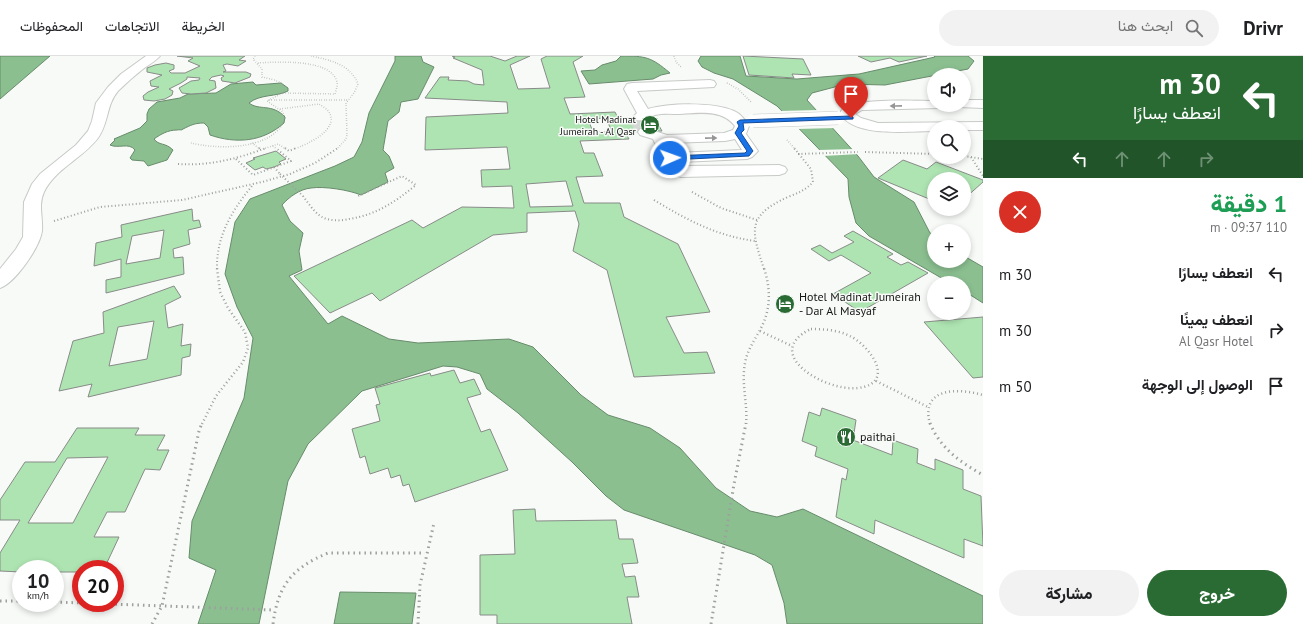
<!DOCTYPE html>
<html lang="ar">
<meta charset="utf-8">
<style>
:root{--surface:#fff;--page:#f2f2f2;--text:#202124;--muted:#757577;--line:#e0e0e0;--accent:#2a6b34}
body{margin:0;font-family:"PT Sans",Vazirmatn,sans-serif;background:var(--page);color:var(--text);direction:rtl;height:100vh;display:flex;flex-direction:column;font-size:15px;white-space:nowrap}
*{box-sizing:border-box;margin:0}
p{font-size:13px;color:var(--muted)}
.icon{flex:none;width:22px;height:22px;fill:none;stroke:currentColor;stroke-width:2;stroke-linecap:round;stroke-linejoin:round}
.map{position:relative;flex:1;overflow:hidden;direction:ltr}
.panel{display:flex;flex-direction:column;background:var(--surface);width:320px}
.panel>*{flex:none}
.banner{background:#2a6b34;color:#fff;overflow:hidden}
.tools{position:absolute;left:927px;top:12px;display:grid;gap:8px}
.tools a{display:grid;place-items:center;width:44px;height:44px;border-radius:50%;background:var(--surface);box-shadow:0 2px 6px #0003;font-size:20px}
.speed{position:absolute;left:12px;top:504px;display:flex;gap:8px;font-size:20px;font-weight:700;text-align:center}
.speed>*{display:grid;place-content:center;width:52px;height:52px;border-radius:50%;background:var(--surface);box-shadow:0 2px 6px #0003;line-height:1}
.speed small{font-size:10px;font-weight:400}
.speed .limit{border:6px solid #d22;background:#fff;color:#111}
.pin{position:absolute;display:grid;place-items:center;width:34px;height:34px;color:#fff;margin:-41px -17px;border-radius:50% 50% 50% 0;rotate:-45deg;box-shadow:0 0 4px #0007}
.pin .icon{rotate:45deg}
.me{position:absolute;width:44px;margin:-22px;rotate:88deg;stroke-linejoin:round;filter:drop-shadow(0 0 3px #0008)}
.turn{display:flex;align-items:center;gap:14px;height:84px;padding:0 16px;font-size:18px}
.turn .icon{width:52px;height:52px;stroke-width:2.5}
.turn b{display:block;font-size:28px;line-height:34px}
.lanes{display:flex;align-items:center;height:38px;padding:0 16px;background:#0003;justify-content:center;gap:20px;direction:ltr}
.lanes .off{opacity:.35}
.round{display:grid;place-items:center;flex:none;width:42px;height:42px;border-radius:21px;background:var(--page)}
.headline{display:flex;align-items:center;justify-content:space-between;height:68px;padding:0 16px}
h1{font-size:24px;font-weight:800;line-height:30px;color:#1e9e55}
.cta{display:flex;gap:8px;margin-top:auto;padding:8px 16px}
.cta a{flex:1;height:46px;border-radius:24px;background:var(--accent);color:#fff;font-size:16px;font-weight:800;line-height:46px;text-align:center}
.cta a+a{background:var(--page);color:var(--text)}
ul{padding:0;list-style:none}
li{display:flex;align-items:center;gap:12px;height:56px;padding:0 16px}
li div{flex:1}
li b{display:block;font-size:15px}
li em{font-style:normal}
header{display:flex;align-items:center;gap:24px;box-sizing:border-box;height:56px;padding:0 20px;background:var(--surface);border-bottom:1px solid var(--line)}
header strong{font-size:19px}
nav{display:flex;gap:22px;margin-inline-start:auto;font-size:14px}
.search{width:280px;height:36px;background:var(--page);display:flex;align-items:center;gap:10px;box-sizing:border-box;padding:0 14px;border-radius:22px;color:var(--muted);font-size:15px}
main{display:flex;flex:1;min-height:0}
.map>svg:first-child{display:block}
.water{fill:#8bbf90;stroke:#688c6b}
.pier{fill:#f7faf7}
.building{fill:#aee4b2;stroke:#888b88;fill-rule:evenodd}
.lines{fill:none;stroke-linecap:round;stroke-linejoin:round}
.minor-tunnel{stroke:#d5d8d5;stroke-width:13;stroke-dasharray:13 6;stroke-linecap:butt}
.minor-casing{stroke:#c7cac7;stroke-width:2}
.path-far3{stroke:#9da09d;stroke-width:1.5;stroke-dasharray:0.5 2;stroke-linecap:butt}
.path-far2{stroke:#9da09d;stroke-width:2;stroke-dasharray:1 2.5;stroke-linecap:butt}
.path-far1{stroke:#9da09d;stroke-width:2.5;stroke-dasharray:1 3;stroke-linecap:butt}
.path{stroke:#9da09d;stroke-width:3;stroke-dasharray:1.5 4;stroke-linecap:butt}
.minor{fill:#fff;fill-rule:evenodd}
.minor-bridge-casing{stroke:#c7cac7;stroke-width:14;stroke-linecap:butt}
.path-bridge{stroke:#9da09d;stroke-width:2;stroke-dasharray:1 2.5;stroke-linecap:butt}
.minor-bridge{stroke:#fff;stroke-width:13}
.oneway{fill:#969696}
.route{fill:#1a73e8;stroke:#114b97}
.labels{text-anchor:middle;stroke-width:3;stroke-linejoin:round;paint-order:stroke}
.far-poi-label{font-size:10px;fill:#151615;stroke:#f7faf7;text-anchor:end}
.poi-label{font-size:12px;fill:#151615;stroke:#f7faf7;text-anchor:start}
</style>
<header>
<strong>Drivr</strong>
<div class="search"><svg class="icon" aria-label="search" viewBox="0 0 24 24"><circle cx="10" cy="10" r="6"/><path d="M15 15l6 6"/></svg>ابحث هنا</div>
<nav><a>الخريطة</a><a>الاتجاهات</a><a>المحفوظات</a></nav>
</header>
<main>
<section class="panel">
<div class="banner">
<div class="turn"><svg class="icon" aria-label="left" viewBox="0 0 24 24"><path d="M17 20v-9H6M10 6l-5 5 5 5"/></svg><div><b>30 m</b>انعطف يسارًا</div></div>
<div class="lanes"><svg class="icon" aria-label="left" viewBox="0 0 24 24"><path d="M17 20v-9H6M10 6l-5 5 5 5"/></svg><svg class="icon off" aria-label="ahead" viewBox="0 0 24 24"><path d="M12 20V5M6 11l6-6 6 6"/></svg><svg class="icon off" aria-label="ahead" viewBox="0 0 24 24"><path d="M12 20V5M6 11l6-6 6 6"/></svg><svg class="icon off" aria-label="right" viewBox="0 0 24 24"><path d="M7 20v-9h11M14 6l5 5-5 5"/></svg></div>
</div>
<div class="headline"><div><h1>1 دقيقة</h1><p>110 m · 09:37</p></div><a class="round" style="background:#d93025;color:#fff"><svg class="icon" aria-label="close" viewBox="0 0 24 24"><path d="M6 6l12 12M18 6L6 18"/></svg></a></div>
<ul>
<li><svg class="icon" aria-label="left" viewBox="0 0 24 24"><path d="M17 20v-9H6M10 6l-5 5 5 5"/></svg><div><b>انعطف يسارًا</b></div><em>30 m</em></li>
<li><svg class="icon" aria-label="right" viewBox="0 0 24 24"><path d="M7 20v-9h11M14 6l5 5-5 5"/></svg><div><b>انعطف يمينًا</b><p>Al Qasr Hotel</p></div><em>30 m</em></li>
<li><svg class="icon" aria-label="arrive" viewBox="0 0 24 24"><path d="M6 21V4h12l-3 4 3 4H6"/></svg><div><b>الوصول إلى الوجهة</b></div><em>50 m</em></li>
</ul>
<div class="cta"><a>خروج</a><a>مشاركة</a></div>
</section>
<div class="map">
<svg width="983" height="568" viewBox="0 0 983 568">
<rect width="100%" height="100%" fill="#f7faf7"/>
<path class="water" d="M0 0H50L0 43Z
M395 0H421L423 6 434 11 418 43 401 46 399 56 388 65 383 94 389 100 394 112 385 117 388 126 361 139C349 134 324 130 311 132 300 133 289 141 282 149L290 165 303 177 299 195 302 214 289 220 328 268 342 260 389 283 418 287 509 283 533 291 581 339 608 359 650 372 680 392 716 432 750 455 777 461 803 453 983 540V568H787L784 547 772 509 755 499 624 454 606 440 572 406 518 357 487 333 480 318 457 311 443 310 362 335 308 388 288 425 259 568H198L216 514 189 502 192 465 244 342 253 282 237 251 225 218 235 166 250 143 335 110 354 101 362 86 369 57 395 5Z
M621 0C646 0 651 1 670 17L661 19 653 23 589 28 581 15 595 14 602 9 616 5Z
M701 0H740L746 20 797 23 859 18 935 1 934 0H968L974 5 968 13 885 29 846 28 812 37 807 44 858 100 874 121 914 146 930 177 934 179V205H964V200L983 211V247L964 235V227H950L869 180 856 167 849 141 848 123 777 50 733 23 714 17 702 11 698 5Z
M253 26 256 29 281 27 288 32V35C276 41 260 38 249 47 259 55 272 47 285 61L284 67C263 86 236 88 210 79L208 71 204 67C195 67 191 69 183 73 181 75 180 73 177 74 168 74 161 78 154 83 159 90 165 86 173 94L167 104 148 110 144 105 132 104 130 102 135 94C129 86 118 93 110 89L115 84 114 83 140 72 147 65V58L149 53 157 46 180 42 188 38 216 37 231 28Z
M340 536 416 537 412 568H334Z"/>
<path class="pier" d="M818 54 836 72 797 73 779 55Z
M855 93 860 98 823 100 818 94Z"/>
<path class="building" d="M177 0H245L239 4 246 5 238 10 227 8 223 9 226 15 223 16H246L251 18 250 21 235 27 222 25 221 22 224 20 221 19 212 21 209 24 215 25 216 32 206 37 191 38 182 37 179 32 191 25 199 24 200 22 187 21V23L181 27 169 33 173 35 172 39 165 43 154 45 144 44 143 40 148 36 159 31 151 30 150 25 162 19 147 16V12L155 9 166 7 174 9V13L169 15 171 17H185L200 10 188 5 193 2Z
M452 0H490L505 5 517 0H530L510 9 518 33 550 32 541 3 547 0H583L573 6 585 41 564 42 570 58 615 56 618 62 654 61 662 75 625 76 629 83 580 85 584 97H594L603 120 576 121 584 147H620L624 161 678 188 710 256 666 261 684 297 707 296 715 317 634 321 607 214 573 195 579 168 575 155 527 157V176L493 179 380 245 372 237 330 257 294 220 412 164 423 172 462 151 514 152 512 130 482 131 481 114 510 113 507 91 425 94 426 61 508 57 507 46 425 42 440 21H449L448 24 468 25 474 28 484 29 482 14 453 2 455 1ZM606 62 612 76H593L588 63ZM566 125 573 150 530 151 526 128Z
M743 0 803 3 811 19 792 18 794 22 749 19Z
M858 0H927L899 6 890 2 871 6Z
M276 95 286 103 279 106 281 108 274 111 266 113 263 111 255 114 246 107 255 103 253 102Z
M903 104 927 113 936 106 983 124V126L964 143V123H934V145L878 122Z
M192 153 193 165 199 164 201 171 188 174 190 188 173 193 174 202 183 201 184 218 106 237V224L121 221V203L94 210 96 187 122 181 121 169ZM164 174 160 202 126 208 132 180Z
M853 175 893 198 887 201 901 209 908 206 928 217 860 256 833 238 871 217 841 199 829 205 811 193 820 189 832 197 854 186 844 180Z
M174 230 181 241 165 249 168 272 183 268 181 290 191 288 190 300 182 302 181 319 88 341 92 328 59 335 73 285 104 277 103 256ZM154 265 147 303 109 310 118 271Z
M983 261V321L973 322 924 266Z
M454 314 460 327 474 323 481 338 467 342 481 376 490 373 508 414 415 446 409 428 403 430 400 419 391 422 388 412 370 418 365 400 360 402 352 373 380 365 376 349 380 348 375 332 430 317 431 320Z
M822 352 856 364 853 384 892 399 893 384 918 393 917 407 935 414V403L963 414V433L981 440 983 490 964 483V502L875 464 874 478 836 461 842 422 846 424 848 413 815 400 817 391 802 385 809 356 820 360Z
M77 372H139L135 379H165L157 394H169L160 414 145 413 125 456H107L94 481H119L104 513H81V516H55V513H21V516L0 515V497L20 464H0V444L25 406H55ZM108 401 73 467H28L67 402Z
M535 453 536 465 616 464 619 483H633L638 507 622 508 625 521 635 520 639 541H627L632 568H497V559H480V499L515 498 513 454Z"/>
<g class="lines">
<path class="minor-tunnel" d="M640 61 638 67 645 76"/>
<g class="minor-casing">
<path id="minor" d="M146 0H160C156 5 148 9 143 13 134 20 126 27 118 35 106 49 109 67 98 82 83 102 55 113 44 136 38 149 43 161 42 175 40 191 15 227 0 232V213L16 193 23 181 24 146 32 128 40 118 76 89 88 75 92 65 96 47 108 31 121 18Z
M710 24 714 25 716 28 714 31 637 35 648 53C669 47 714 46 734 55 741 58 745 64 749 70L746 78 758 95 752 101 747 103 680 106 682 110 779 109 785 111 787 114 785 117 779 119 681 121C665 117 660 97 653 83L640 79 638 76 640 73 645 72 667 79 724 77 733 74 735 70C722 53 699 57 680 58 672 58 663 57 655 59 648 61 644 66 635 64L633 61 637 57 624 33 627 28 632 27ZM735 83 742 94 675 97 670 87 725 85Z
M964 44H983V52L959 51 958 49H964Z
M934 45V49H942L940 52 862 54 855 58 861 62 878 67 983 66V74H964V71H934V75C910 75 857 82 841 59V55C851 41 916 45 934 45Z"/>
</g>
<path class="path-far3" d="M311 0C330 4 350 8 358 28L354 37 346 47 347 79 346 83 337 93
M674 0 676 6 681 11
M258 7C276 6 331 2 337 26 338 29 336 34 335 38L283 37
M727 27 738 33 751 46
M269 44H347
M280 53 319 48C322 50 327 53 329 56 340 74 306 89 294 93
M787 84 795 93
M191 87C216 93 260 94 279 73 282 70 283 65 285 62L283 56 267 45 283 37 285 32C281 24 270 23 262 21V13L253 3 255 0
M252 87 260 93
M273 90 277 93
M263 93 278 88 286 93"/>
<path class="path-far2" d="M259 92 261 94
M285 92 289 95 296 92
M865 96 934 98
M798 98 858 96
M964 100 983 103
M971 101 983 120
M236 103 253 119 291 105 276 92
M178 108C209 110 237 103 266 92
M274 111 280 118
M692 136 721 152 757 164
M303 140C309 148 315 158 324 162 331 165 341 165 349 163 376 159 395 146 416 129L402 120 358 140
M654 144C687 164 717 180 755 185
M54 165 100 151 182 144 262 126 290 118 315 107 338 92
M217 213C216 181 232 154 252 130
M764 213C752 176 745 160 788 141 798 137 806 134 813 126L811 113 794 92"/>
<path class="path-far1" d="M811 273C824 273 838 274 850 280 870 290 897 327 858 332 825 336 760 297 811 273Z
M760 275 792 290
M876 325 928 351
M202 368 216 340 243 306 248 292 245 276 228 252 220 236 217 212
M746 368C748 348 741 328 745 307 747 295 754 285 760 274 771 254 771 234 764 212
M930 368C920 331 958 332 983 339"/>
<path class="path" d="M930 367C940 392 960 406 983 419
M0 545H21
M55 546 274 554
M152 568 162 550 199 375 202 367
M273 568C278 529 292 512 328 497H425
M418 568 420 529 434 467
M711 568 734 428 746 367"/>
<use href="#minor" class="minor"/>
<g class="minor-bridge-casing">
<path id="minor-bridge" d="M753 65 838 62"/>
</g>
<path class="path-bridge" d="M280 118 303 140"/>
<use href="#minor-bridge" class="minor-bridge"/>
</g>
<defs><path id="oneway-solid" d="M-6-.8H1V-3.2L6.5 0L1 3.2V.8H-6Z"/></defs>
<g class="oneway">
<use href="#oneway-solid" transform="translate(896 50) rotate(179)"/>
<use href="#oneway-solid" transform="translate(711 82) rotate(-1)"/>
</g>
<path class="route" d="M851 60 853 61V63L743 67 744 74 741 77 753 95 749 100 670 104 667 102 670 100 745 97 747 95 735 77 739 70 737 66 740 64Z"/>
<defs>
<g id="hotel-disc" transform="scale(1)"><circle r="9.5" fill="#2a6b34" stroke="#f7faf7"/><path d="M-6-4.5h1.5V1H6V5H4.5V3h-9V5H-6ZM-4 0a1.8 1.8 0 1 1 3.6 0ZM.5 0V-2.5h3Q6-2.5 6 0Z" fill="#fff"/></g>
<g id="restaurant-disc" transform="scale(1)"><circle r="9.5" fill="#2a6b34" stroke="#f7faf7"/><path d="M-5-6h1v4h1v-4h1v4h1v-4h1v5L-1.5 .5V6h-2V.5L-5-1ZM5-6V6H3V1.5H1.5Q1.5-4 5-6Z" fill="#fff"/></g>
</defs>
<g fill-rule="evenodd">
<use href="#hotel-disc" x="650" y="69"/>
<use href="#hotel-disc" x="785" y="248"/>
<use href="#restaurant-disc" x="846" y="381"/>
</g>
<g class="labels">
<g class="far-poi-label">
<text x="636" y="67">Hotel Madinat<tspan x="636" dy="12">Jumeirah - Al Qasr</tspan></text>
</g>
<g class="poi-label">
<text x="799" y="245">Hotel Madinat Jumeirah<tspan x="799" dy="14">- Dar Al Masyaf</tspan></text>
<text x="860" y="385">paithai</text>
</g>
</g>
</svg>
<div class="tools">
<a><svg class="icon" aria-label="sound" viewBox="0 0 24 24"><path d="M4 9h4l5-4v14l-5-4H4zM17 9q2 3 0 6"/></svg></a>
<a><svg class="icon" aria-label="search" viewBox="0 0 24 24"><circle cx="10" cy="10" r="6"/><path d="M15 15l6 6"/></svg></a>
<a><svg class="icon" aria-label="layers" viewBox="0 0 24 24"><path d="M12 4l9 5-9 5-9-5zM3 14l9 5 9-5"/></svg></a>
<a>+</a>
<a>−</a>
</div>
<div class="speed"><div>10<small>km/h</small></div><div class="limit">20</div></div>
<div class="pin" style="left:851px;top:62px;background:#d93025"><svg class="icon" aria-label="arrive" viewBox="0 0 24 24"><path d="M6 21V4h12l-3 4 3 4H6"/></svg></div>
<svg class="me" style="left:670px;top:102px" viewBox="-20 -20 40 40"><circle r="17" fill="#1a73e8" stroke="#fff" stroke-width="3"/><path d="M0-11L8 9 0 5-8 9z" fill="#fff"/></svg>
</div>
</main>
